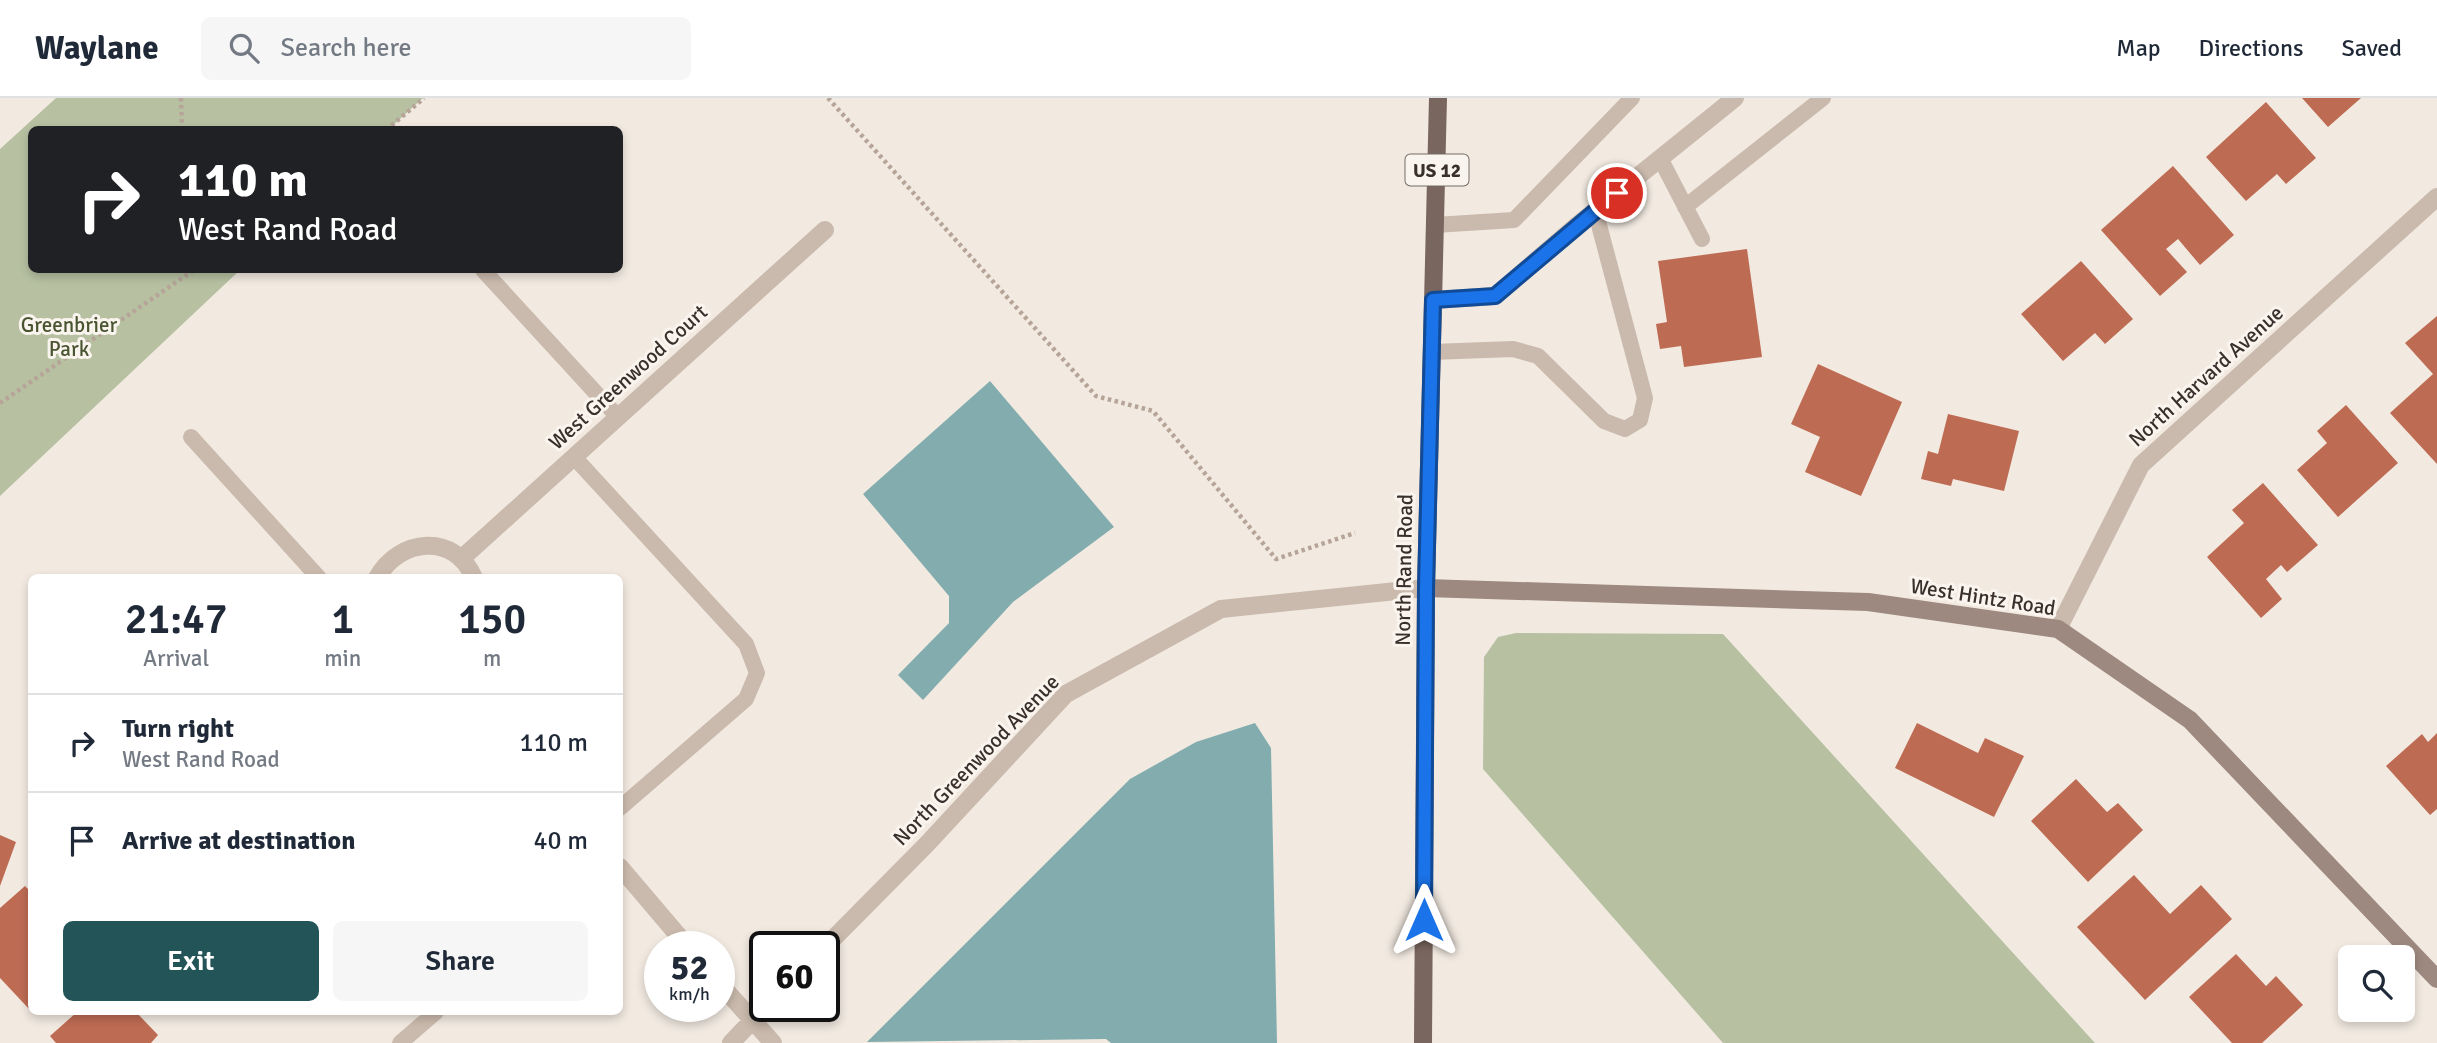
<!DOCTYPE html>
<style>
:root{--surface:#fff;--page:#f6f6f7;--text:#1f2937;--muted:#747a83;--line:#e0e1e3;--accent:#235558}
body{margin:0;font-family:Signika,sans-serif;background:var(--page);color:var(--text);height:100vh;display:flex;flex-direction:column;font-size:26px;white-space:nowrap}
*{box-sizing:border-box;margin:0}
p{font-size:23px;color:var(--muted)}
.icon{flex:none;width:38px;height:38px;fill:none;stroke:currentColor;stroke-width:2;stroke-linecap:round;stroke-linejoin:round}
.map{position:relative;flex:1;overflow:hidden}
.panel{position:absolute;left:28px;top:476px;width:595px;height:441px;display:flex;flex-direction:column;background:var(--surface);border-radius:10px;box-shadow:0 4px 10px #0003}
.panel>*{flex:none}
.top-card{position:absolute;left:28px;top:28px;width:595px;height:147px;border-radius:10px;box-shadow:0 4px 10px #0003;background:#202124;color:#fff;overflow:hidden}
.tools{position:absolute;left:2338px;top:847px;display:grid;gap:14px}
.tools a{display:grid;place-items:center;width:77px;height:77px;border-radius:10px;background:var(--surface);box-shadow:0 4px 10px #0003;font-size:35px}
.speed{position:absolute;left:644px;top:833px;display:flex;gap:14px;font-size:35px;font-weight:700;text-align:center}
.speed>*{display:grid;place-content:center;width:91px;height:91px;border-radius:50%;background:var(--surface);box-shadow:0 4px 10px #0003;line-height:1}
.speed small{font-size:18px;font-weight:400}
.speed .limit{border:4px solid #111;border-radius:10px;background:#fff;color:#111}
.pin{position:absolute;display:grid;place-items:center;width:60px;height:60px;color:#fff;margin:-30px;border:4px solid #fff;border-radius:50%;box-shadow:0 2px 7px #0007}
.me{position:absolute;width:77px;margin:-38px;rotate:0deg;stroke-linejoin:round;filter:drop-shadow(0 0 5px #0008)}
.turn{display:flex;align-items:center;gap:24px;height:147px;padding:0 35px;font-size:32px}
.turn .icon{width:91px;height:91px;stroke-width:2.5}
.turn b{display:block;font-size:49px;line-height:60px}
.eta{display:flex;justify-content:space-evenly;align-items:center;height:119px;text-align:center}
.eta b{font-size:42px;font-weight:600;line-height:49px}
.primary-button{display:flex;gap:14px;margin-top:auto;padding:14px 35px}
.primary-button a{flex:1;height:80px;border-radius:10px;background:var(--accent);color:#fff;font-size:28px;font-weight:600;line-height:80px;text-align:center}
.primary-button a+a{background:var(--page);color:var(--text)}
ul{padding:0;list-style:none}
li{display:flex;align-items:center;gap:21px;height:98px;padding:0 35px;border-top:2px solid var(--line)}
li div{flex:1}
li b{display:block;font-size:26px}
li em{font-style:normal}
header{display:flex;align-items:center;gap:42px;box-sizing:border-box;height:98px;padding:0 35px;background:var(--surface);border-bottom:2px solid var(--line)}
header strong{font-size:33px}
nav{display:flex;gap:38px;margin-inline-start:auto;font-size:24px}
.search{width:490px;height:63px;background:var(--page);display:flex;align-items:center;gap:18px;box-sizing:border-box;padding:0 24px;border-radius:10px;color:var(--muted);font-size:26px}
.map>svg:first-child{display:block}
.green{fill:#b7c1a2}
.water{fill:#82acad}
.building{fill:#be6b53}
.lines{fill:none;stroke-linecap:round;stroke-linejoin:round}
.path{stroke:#b6a498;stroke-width:4.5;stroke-dasharray:3.5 3.5;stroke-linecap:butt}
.lane{stroke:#cabaad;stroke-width:16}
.street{stroke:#cabaad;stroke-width:18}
.secondary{stroke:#9d897f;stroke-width:18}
.primary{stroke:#79665e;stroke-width:18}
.route-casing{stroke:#114b97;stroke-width:18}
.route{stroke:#1a73e8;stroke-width:12}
.labels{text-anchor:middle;stroke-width:6;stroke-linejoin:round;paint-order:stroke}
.shield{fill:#faf4ee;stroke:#736a66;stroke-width:2}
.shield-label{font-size:19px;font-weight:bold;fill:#392f2b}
.park-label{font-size:21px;fill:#495531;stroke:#faf4ee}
.street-label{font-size:21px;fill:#392f2b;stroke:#faf4ee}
</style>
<header>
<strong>Waylane</strong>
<div class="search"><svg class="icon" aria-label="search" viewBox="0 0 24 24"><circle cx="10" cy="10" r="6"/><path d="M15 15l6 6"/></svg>Search here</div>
<nav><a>Map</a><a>Directions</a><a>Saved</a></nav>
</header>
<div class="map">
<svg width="2437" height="945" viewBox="0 0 2437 945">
<rect width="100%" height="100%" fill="#f2eae1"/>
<path class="green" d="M56 0H423L389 31 32 32V172H240L0 398V51Z
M1516 535 1723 536 2095 945H1723L1483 671 1484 559 1498 539Z"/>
<path class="water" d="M990 283 1114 429 1013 504 923 602 898 577 949 525V498L863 396Z
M1255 625 1271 650 1277 945H1111L1106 941 867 944 1130 681 1196 644Z"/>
<path class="building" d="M2302 0H2361L2328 29Z
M2266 4 2316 60 2286 86 2277 76 2246 103 2206 59Z
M2173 68 2234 137 2200 167 2178 141 2166 151 2187 174 2160 198 2101 132Z
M1747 151 1762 259 1684 269 1681 248 1660 251 1656 226 1667 224 1658 163Z
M2081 163 2133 221 2105 246 2095 235 2063 263 2021 216Z
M2437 218V366L2390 315 2433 276 2405 245Z
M1818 266 1902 304 1861 398 1805 374 1820 339 1791 326Z
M2346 307 2398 365 2338 419 2297 372 2327 345 2317 333Z
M1948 316 2019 333 2004 393 1953 381 1951 388 1921 381 1928 353 1938 356Z
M2263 385 2318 447 2287 474 2281 467 2266 481 2282 501 2261 520 2207 459 2244 425 2232 412Z
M1917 625 1978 655 1985 640 2024 658 1994 719 1895 670Z
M2437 635V711L2430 717 2386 668 2422 636 2428 644Z
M2076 681 2107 714 2118 705 2143 732 2088 784 2031 723Z
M0 737 16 744 0 788Z
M2134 777 2170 816 2201 787 2232 821 2145 902 2077 829Z
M25 788 32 795 30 912 0 880V810Z
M2236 856 2266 888 2276 878 2303 907 2262 945H2232L2189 899Z
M77 914H136L158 937 151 945H56L50 938Z"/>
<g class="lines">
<path class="path" d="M181 0 182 32
M828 0 1096 298 1153 313 1276 461 1355 435
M386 32 424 0
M0 305 194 172"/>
<path class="lane" d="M1660 60 1702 141
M1685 109 1823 0
M1435 127 1514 122 1632 0
M483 172 618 319
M1432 254 1513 251 1538 258 1604 323 1625 331 1640 322 1645 300 1595 112
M191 339 319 480
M574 359 746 546 757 575 746 601 620 710
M400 945 436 914"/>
<path class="street" d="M1433 202 1495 198 1575 129 1735 0
M461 461 825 132
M377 480C399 440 455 434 474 480
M2058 531 2141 367 2437 99
M620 769 688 849
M824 850 927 746 1066 596 1221 511 1426 490
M719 885 773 945
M731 945 766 908"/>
<path class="secondary" d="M1426 490 1868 504 2058 531 2190 622 2437 881"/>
<path class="primary" d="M1423 945 1426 490 1438 0"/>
</g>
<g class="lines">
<g class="route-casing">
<path id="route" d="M1424 822 1426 490 1433 202 1495 198 1617 95"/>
</g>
<use href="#route" class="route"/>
</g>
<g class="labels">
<rect class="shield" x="1405.5" y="56.5" width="63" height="31" rx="5"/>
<g class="shield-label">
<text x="1437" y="79">US 12</text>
</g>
<g class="park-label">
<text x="69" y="234">Greenbrier<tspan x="69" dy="24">Park</tspan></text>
</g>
<g class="street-label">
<text transform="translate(2206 278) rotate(-42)" y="7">North Harvard Avenue</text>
<text transform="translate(628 279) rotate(-42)" y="7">West Greenwood Court</text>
<text transform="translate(1404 472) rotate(-89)" y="7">North Rand Road</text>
<text transform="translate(1983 499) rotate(9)" y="7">West Hintz Road</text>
<text transform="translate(976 662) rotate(-46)" y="7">North Greenwood Avenue</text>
</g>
</g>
</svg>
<div class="tools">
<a><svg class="icon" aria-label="search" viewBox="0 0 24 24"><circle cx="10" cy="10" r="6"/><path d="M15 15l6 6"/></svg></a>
</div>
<div class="speed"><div>52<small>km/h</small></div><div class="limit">60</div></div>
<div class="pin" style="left:1617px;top:95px;background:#d93025"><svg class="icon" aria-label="arrive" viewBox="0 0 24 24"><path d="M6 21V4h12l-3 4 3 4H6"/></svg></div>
<svg class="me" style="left:1424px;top:822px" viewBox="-20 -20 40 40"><path d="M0-17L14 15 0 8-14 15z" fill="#1a73e8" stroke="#fff" stroke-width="4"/></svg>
<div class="top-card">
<div class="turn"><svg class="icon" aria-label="right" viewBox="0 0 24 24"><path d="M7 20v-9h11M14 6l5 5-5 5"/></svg><div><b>110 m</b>West Rand Road</div></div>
</div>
<section class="panel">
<div class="eta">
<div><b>21:47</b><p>Arrival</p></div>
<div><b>1</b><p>min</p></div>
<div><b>150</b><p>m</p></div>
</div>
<ul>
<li><svg class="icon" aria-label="right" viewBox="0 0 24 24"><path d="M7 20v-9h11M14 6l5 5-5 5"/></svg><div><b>Turn right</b><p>West Rand Road</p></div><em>110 m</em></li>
<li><svg class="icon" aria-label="arrive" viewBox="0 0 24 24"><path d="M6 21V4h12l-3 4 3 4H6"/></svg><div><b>Arrive at destination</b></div><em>40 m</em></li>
</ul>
<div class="primary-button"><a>Exit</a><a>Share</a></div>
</section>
</div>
